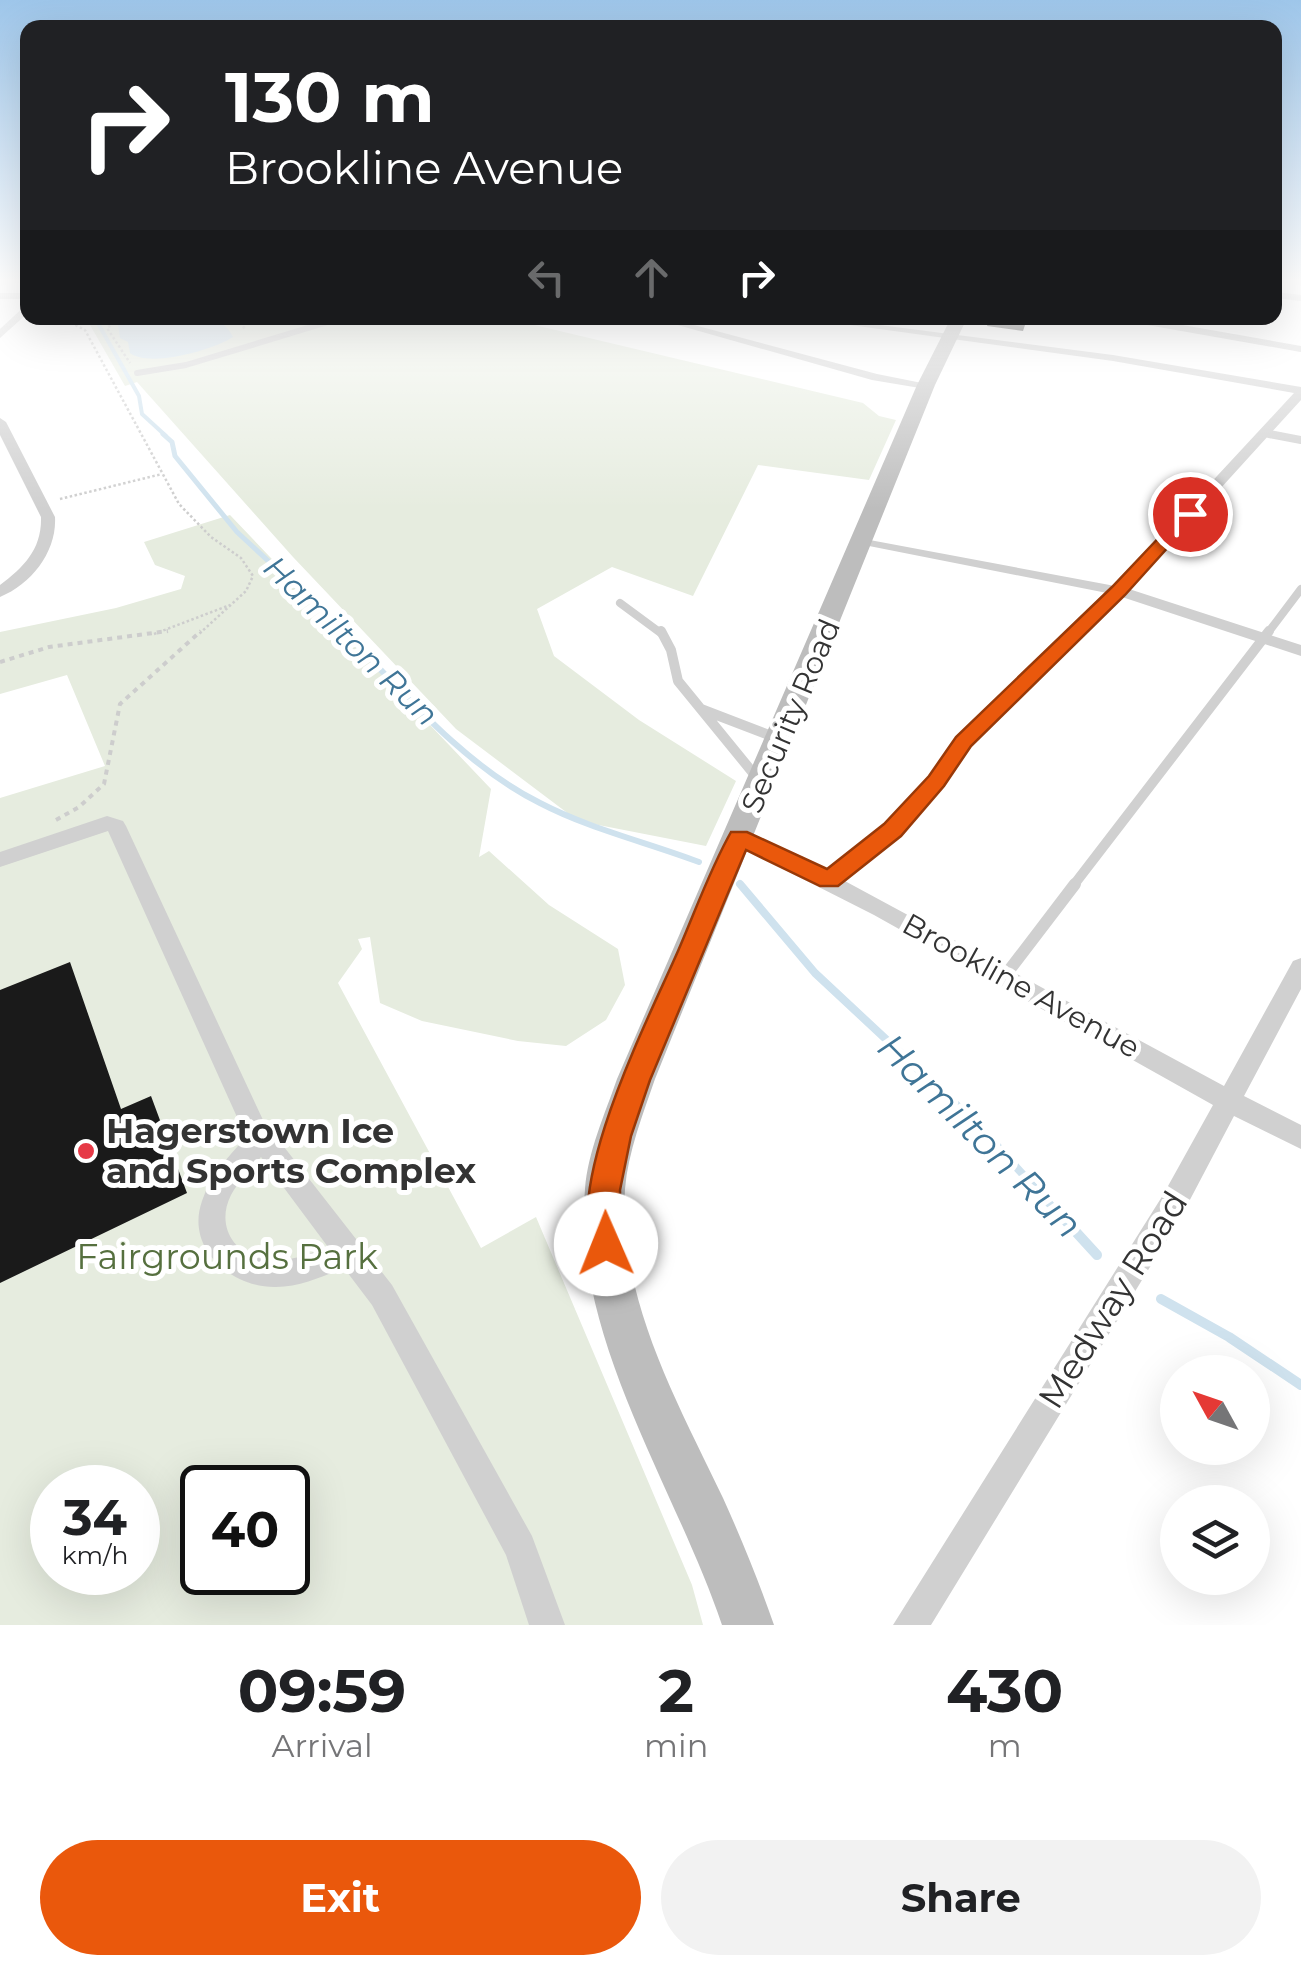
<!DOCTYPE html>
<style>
:root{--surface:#fff;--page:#f2f2f2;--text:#202124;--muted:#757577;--accent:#ea580c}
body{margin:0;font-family:Montserrat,sans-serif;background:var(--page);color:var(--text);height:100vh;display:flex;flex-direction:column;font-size:38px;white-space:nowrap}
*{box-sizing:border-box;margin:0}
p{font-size:32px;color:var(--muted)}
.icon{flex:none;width:55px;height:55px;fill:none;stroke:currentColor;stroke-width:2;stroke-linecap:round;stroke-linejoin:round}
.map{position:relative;height:1625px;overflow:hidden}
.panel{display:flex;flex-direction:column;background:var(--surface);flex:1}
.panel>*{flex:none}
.banner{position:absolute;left:20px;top:20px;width:1262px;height:305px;border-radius:20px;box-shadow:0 10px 40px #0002;background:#202124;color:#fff;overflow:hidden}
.needle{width:65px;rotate:310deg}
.controls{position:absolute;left:1160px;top:1355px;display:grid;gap:20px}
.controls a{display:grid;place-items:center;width:110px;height:110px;border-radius:50%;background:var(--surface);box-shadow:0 10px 40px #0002;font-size:50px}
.speed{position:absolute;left:30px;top:1465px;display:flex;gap:20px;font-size:50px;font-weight:700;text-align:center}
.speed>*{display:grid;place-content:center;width:130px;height:130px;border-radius:50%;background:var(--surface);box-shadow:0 10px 40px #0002;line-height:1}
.speed small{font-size:25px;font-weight:400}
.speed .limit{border:5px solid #111;border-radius:15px;background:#fff;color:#111}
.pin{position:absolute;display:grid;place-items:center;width:85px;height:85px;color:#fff;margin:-42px;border:5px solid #fff;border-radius:50%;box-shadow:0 2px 10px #0007}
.me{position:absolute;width:110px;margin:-55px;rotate:359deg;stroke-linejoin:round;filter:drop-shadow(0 0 8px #0008)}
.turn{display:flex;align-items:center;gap:35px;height:210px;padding:0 40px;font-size:45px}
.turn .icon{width:130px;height:130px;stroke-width:2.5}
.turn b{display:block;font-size:70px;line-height:85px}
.lanes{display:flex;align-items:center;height:95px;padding:0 40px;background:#0003;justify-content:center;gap:50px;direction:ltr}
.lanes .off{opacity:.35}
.eta{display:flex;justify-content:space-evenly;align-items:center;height:170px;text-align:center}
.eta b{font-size:60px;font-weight:700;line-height:70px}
.button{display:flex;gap:20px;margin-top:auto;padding:20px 40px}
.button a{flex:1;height:115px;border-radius:60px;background:var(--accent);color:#fff;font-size:40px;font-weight:700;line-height:115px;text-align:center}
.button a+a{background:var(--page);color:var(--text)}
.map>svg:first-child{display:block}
.green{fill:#e6ecdf;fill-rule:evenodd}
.water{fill:#cfe2ee}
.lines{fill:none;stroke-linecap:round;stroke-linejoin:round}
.stream-far4{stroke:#cfe2ee;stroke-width:4}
.stream-far3{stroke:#cfe2ee;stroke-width:5}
.stream-far2{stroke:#cfe2ee;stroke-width:6}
.stream-far1{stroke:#cfe2ee;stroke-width:8}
.stream{stroke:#cfe2ee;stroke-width:10}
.building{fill:#1a1a1a}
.path-far1{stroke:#cdcdcd;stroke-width:2.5;stroke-dasharray:2.5 2.5;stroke-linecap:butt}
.path{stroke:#cdcdcd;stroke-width:4;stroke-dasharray:5 5;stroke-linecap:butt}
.lane-far3{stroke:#d0d0d0;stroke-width:6}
.lane-far2{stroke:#d0d0d0;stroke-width:8}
.lane-far1{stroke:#d0d0d0;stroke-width:10}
.lane{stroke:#d0d0d0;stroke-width:12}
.street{fill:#d0d0d0;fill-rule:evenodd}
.secondary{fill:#bdbdbd;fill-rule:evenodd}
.route{fill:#ea580c;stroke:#983908;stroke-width:2.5}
.poi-dot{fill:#e63946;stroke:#fff;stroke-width:4}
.labels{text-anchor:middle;stroke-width:10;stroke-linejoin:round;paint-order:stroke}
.street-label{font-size:30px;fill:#333;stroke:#fff}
.water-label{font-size:32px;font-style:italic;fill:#3f7597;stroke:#fff}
.near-poi-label{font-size:35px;font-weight:bold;fill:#333;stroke:#fff;text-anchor:start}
.near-park-label{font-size:35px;fill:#56703f;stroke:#fff}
.near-street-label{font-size:35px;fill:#333;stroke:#fff}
.near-water-label{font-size:38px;font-style:italic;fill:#3f7597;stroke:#fff}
</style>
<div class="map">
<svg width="1301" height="1625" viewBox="0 0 1301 1625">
<rect width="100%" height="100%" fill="#fff"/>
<path class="green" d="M86 318H505L863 403 879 416 896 420 869 480 758 465 693 596 612 567 537 609 554 656 639 720 736 781 706 846 578 821 456 729 293 557 137 382 125 386Z
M230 515 491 789 479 857 489 851 549 905 618 949 625 985 606 1020 566 1046 518 1041 422 1021 380 1003 370 937 358 939 362 949 338 983 481 1248 536 1217 692 1585 703 1625H0V798L105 766 67 675 0 694V632L116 608 181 589 185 576 155 565 144 542ZM52 1488H138V1572H52ZM202 1488H288V1572H202Z"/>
<path class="water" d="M117 318H163L160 320 166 323 174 321 171 318C195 317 221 312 233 337 213 350 149 368 130 353L128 342 120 338Z"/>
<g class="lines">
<path class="stream-far4" d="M95 318 139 396 142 414 166 436"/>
<path class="stream-far3" d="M163 434 172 442 175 456 237 532 347 634"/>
<path class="stream-far2" d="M344 631C404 693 462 764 540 803 590 829 646 842 699 862"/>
<path class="stream-far1" d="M740 884 815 973 979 1126 1056 1211"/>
<path class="stream" d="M1054 1208 1097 1255
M1161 1299 1229 1337 1301 1385"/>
</g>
<path class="building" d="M989 320 1025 325 1023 331 987 326Z
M70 962 121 1109 151 1096 187 1193 0 1283V990Z"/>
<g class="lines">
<path class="path-far1" d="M62 318 85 330 179 504 211 537 241 558 253 576 246 591 199 634
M112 318 114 323 107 328 130 363
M215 318 240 323 246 330
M60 499 162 474
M154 634 230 605"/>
<path class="path" d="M0 662 49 647 168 631
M56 820 79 807 104 784 120 704 201 631"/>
<path class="lane-far3" d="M1125 318 1301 349
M137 373 186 365 341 318
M1265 433 1282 436"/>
<path class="lane-far2" d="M1269 434 1301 440
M620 603 662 634
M1267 634 1301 589"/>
<path class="lane-far1" d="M661 631 671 650 678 681 758 779
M701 709 779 739
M1073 886 1269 631"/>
<path class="lane" d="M1004 977 1075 884"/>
<path class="street" d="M1275 292 1301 295V301L1275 298Z
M0 293H28V299H0Z
M28 303V313L0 338V329Z
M653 318H668L877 374 932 385 926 389 872 380Z
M799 318H825L1113 355 1301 387V400L1129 589 1301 645V656L1122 597 971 745 944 785 900 835 843 880 1224 1086 1293 961 1301 958V989L1244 1096 1301 1125V1149L1234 1116 1183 1213 931 1625H893L1163 1195 1213 1105 874 915 732 843 729 838 732 833H746L826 871 886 825 930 777 957 737 1107 593 864 545 857 541 859 538 1115 586 1294 393 1113 361Z
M0 418 6 422 55 517C57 551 32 584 0 597V585C24 567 42 549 41 517L0 435Z
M107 816 123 821 126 826 263 1120 392 1285 532 1536 565 1625H529L506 1555 372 1305 344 1268C323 1276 300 1287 276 1287 232 1288 185 1249 202 1201 210 1176 228 1157 246 1137L108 831 0 867V852ZM261 1157 328 1247C311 1253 293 1261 274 1260 238 1260 214 1229 231 1195 239 1181 251 1169 261 1157Z"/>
<path class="secondary" d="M951 318H967L935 385 655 1079C643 1114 628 1152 625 1189 619 1300 677 1401 723 1498 742 1540 759 1582 774 1625H722C676 1488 572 1337 585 1189 588 1151 605 1114 617 1079L917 385Z"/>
</g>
<linearGradient id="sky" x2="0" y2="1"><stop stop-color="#9ec6ea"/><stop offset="0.55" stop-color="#fff"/><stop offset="1" stop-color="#fff" stop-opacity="0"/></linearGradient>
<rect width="1301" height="509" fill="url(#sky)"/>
<path class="route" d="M1184 511 1198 514 1125 595 971 746 944 786 901 836 838 886H820L746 850 650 1080 631 1136 620 1190 621 1244 617 1255 606 1259 594 1255C563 1184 648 1020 678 951 695 912 710 869 731 832H747L827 869 884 824 929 776 956 737 1112 587Z"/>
<circle class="poi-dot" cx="86" cy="1151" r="10"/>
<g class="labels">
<g class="street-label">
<text transform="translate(791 716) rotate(-67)" y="10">Security Road</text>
<text transform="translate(1021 986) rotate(29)" y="10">Brookline Avenue</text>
</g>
<g class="water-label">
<text transform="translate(351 641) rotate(44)" y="11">Hamilton Run</text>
</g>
<g class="near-poi-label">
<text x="106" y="1143">Hagerstown Ice<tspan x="106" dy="40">and Sports Complex</tspan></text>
</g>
<g class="near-park-label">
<text x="227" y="1269">Fairgrounds Park</text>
</g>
<g class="near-street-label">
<text transform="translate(1113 1300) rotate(-58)" y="12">Medway Road</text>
</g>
<g class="near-water-label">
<text transform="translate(980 1136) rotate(45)" y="13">Hamilton Run</text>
</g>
</g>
</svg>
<div class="controls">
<a><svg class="needle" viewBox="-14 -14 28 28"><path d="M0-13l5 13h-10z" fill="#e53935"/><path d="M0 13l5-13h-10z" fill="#757577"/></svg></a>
<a><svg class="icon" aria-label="layers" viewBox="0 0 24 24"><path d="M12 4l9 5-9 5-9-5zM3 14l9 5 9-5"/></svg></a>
</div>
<div class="speed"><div>34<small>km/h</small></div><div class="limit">40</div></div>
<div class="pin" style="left:1190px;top:514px;background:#d93025"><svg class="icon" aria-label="arrive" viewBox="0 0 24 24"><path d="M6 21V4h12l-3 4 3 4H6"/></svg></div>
<svg class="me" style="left:606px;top:1244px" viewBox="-20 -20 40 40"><circle r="19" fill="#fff"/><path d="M0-13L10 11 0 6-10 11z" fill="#ea580c"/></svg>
<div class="banner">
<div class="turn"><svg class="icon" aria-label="right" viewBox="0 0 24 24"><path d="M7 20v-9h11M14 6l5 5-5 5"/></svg><div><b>130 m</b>Brookline Avenue</div></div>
<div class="lanes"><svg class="icon off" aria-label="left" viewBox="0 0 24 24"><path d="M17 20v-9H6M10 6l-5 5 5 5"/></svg><svg class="icon off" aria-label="ahead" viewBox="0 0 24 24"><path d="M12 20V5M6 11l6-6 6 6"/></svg><svg class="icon" aria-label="right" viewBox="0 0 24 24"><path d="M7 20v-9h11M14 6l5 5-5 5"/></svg></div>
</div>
</div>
<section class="panel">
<div class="eta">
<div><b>09:59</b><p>Arrival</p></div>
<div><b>2</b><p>min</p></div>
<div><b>430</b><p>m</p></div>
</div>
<div class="button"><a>Exit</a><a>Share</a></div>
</section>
